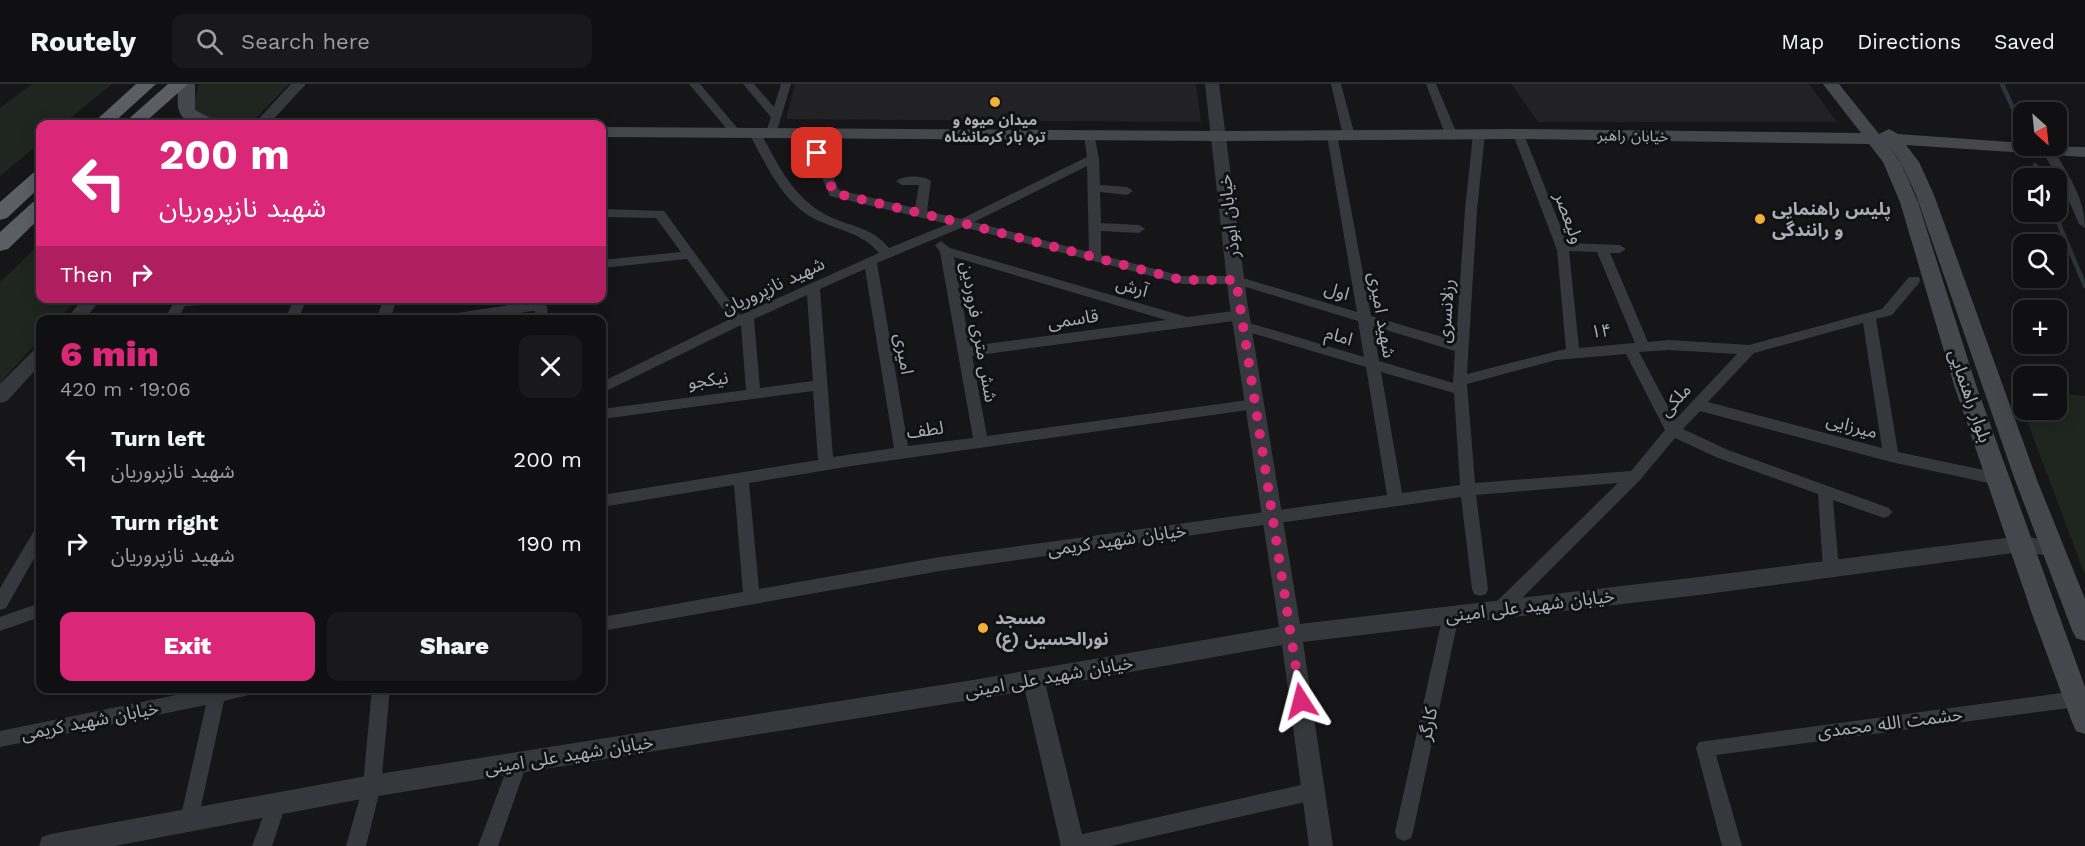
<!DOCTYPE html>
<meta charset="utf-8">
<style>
:root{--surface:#101012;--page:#19191b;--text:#f1f3f6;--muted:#9c9d9f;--line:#303032;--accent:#db2777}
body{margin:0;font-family:"Work Sans","Noto Sans Arabic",sans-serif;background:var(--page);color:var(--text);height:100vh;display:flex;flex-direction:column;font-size:22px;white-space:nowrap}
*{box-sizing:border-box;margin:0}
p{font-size:20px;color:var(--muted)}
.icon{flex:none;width:33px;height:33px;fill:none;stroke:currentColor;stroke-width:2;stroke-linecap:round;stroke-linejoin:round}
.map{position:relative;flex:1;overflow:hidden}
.panel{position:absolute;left:36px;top:231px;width:570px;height:378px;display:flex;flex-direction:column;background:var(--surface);border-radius:12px;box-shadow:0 3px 15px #0003,0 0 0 2px var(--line)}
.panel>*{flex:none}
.banner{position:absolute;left:36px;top:36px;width:570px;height:183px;border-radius:12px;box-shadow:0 3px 15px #0003,0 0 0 2px var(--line);background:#db2777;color:#fff;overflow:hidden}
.needle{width:39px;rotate:153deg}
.buttons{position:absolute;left:2013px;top:18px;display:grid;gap:12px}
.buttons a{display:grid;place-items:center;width:54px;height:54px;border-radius:12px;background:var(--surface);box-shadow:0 3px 15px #0003,0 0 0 2px var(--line);font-size:30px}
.pin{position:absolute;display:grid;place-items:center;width:51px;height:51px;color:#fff;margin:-26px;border-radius:12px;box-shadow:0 3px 9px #0006}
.me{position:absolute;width:66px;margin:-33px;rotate:351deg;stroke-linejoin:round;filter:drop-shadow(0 0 4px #0008)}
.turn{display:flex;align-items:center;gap:21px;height:126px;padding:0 24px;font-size:27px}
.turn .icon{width:78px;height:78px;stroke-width:2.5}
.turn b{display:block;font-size:42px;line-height:51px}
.then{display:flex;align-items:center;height:57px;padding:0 24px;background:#0003;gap:12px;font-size:22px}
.round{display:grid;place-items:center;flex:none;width:63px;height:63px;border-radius:12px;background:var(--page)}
.headline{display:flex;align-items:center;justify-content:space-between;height:102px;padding:0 24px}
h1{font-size:36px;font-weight:800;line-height:45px;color:var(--accent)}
.action{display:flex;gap:12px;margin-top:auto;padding:12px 24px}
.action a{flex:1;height:69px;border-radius:12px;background:var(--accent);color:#fff;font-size:24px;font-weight:800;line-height:69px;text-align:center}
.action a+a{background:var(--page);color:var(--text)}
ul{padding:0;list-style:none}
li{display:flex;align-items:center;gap:18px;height:84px;padding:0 24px}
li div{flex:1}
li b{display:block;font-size:22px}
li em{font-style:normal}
header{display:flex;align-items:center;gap:36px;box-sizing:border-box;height:84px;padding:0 30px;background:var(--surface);border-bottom:2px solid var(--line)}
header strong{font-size:28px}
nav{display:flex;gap:33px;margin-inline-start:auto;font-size:21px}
.search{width:420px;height:54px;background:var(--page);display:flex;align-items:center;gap:15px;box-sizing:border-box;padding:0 21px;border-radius:12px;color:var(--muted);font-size:22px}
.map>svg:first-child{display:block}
.built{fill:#222225}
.green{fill:#1e261f}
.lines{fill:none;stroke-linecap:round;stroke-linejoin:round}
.stream{stroke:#2c353c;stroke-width:4.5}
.minor{fill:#37383d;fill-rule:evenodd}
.tertiary{fill:#37383d;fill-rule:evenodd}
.secondary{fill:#45474d;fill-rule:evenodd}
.trunk{fill:#5b5e65;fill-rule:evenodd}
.route{stroke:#db2777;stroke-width:10;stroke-dasharray:0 18}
.poi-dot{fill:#f2b134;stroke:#111113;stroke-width:2}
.labels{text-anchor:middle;stroke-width:6;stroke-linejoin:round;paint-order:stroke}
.far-poi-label{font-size:15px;font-weight:bold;fill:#a8adb8;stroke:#111113}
.far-street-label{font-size:15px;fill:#a8adb8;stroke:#111113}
.poi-label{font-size:18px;font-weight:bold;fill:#a8adb8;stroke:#111113;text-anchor:start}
.street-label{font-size:18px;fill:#a8adb8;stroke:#111113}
</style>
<header>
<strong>Routely</strong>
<div class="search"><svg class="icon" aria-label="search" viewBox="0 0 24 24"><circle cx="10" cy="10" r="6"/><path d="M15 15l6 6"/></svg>Search here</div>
<nav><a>Map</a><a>Directions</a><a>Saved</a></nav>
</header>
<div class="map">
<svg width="2085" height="762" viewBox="0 0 2085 762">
<rect width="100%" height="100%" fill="#161618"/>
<path class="built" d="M795 0H1196L1201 38 786 35Z
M1511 0H1809L1837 38H1538Z"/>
<path class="green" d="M32 0H112L63 40H40V59L0 92V24Z
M199 0H289L255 35 216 37 192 25Z
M40 160V214L78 215 58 235 40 236V255L0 299V198Z
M2015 305 2023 306 2024 326H2056L2057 309 2085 312V491Z"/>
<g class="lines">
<path class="stream" d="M2002 0 2020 40
M2035 81 2041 94
M2054 128 2085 202"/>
<path class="minor" d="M689 0H700L739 46V50H731Z
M743 0H754L774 23 781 0H791L776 50 772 51 766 48 771 33Z
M1331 0H1341L1355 52 1353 54 1349 55 1343 52Z
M1426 0H1436L1457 50 1455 52H1447L1445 50Z
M754 45 760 48C777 78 790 109 821 128 845 143 869 140 889 164L948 140 830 112 802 49 804 47 808 46 814 49 839 106 915 124 919 101H902L896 97C904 91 923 91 931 97L927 127 961 135 1087 73 1084 51 1086 49H1094L1099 75 1100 101 1127 103 1133 107 1127 111 1100 108 1101 139 1139 141 1145 145 1139 149 1101 147V171L1182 192H1236L1357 228 1327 52 1333 49 1337 50 1371 232 1456 257 1465 126 1473 50 1475 48H1483L1485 50 1477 126 1467 290 1566 265 1557 166 1513 50 1515 48H1523L1567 159 1620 161 1626 165 1620 169H1610L1648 258 1669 256 1749 261 1882 225 1909 193H1919L1920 196 1919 199 1892 231 1876 235 1898 368 1998 389 2003 391 2006 395 2003 399 1998 401 1891 378 1700 327 1683 345 1728 366 1889 424 1892 428 1889 432 1884 434 1833 416 1839 485 1837 490 1831 492 1825 490 1823 485 1818 410 1718 374 1675 354 1640 396 1506 530 1500 532 1494 530 1492 525 1494 520 1618 399 1476 411 1488 505 1486 510 1480 512 1474 510 1472 505 1461 413 940 487 602 547V533L743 508 734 401 602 423V411L818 376 813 307 602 335V325L746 306 741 241 602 309V298L730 235 687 175 602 184V176L681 168 656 134 602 133V125L664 127 740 231 879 169C863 149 837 146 815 135 781 118 766 79 748 48ZM1087 82 1089 168 974 138ZM963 143 1182 200H1236L1358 237 1364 273 1243 237 1236 242 1238 245 1366 283 1387 411 940 473 759 505 749 399 858 381 1255 325 1262 320 1255 315 987 352 972 272 1241 236 1248 231 1241 226 1187 233 950 164 941 157 935 161 940 168 973 354 908 362 877 179ZM1569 167 1597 168 1635 259 1579 264ZM954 173 1166 236 970 262ZM865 185 894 364 833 373 820 205ZM807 211 813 297 760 304 754 235ZM1863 239 1882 364 1708 318 1754 269ZM1373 242 1455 267 1453 299 1379 277ZM1669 266 1737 270 1675 336 1639 268ZM1626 270 1665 346 1631 387 1475 399 1467 300 1556 276ZM1381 288 1454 309 1460 401 1402 409Z
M2047 62 2053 65C2068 90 2085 114 2085 144L2079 140 2062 101 2041 65Z
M176 214H262L256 218 185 222 177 236H164Z
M294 214H307L298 236H285Z
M384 214H397L390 236H376Z
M533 217 547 222 548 236H534L535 227H532L477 236H439L445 231Z
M40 445V464L6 524 0 526V504L34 447Z
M40 519V533L0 547V533Z
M1451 524 1457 526 1459 531 1413 748 1411 754 1404 757 1397 754 1395 748 1443 531 1445 526Z
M210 604H259L257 609 224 617 198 736 196 742 189 745 182 742 180 736 206 621 0 663V647Z
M372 604H390L381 702 366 762H346L363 702Z
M2076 607 2082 609 2085 615 2082 621 2076 623 1716 671 1742 762H1722L1696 664 1699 658Z
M518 671 524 673 527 679 498 762H478L509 679 512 673Z
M1314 698 1321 701 1323 707 1321 713 1314 716 1111 762H1060L1063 755 1070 753Z
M277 711 284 714 286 720 272 762H252L270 714Z"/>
<path class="tertiary" d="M291 0H306L269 40H254Z
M1205 0H1219L1247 216 1300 540 1707 492 2021 452 2060 458 2063 464 2060 470 2053 472 2021 468 1707 510 1303 558 1333 762H1309L1282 561 1046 603 1085 762H1061L1025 607 372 713 115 762H39L42 753 51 750 372 691 973 596 1279 543 1229 216Z
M84 214H102L84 236H65Z
M40 264V281L7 317 0 319V300L34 266Z"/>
<path class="secondary" d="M179 0H195V26L214 36 216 40C182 40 174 35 179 0Z
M1823 0H1839L1879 50 1889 45 1898 50 2024 59V62L2085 63V73L1906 61 1919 78 1934 111 2037 396 2085 515V557L2076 554 2072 546 2015 396 1916 111 1901 79 1887 60 1900 77 1918 118 1976 301 2085 603V650L2076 647 2072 638 2031 527 1954 301 1900 118 1883 78 1869 60 1519 55 1221 57 602 53V43L1221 47 1519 45 1861 49Z
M254 35 269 36 271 40H246L248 36Z"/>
<path class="trunk" d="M136 0H156L112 40H92Z
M168 0H188L143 40H123Z
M40 87V103L7 134 0 136V118L33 89Z
M40 117V134L8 165 0 167V148L33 118Z"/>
</g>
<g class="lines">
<path class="route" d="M817 69 834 109 962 139 1182 196H1236L1301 617"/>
</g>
<g class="poi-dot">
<circle cx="995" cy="18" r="6"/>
<circle cx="1760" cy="135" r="6"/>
<circle cx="983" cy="544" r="6"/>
</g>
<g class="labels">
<g class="far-poi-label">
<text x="995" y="41">میدان میوه و<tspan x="995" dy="17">تره بار کرمانشاه</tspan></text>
</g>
<g class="far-street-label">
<text transform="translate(1633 52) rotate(1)" y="5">خیابان راهبر</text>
</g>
<g class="poi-label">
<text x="1772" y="131">پلیس راهنمایی<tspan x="1772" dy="21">و رانندگی</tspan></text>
<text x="995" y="540">مسجد<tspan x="995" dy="21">نورالحسین (ع)</tspan></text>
</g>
<g class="street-label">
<text transform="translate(1229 132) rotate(-96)" y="6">خیابان ابوذر</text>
<text transform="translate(1569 134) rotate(70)" y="6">ولیعصر</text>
<text transform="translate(773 202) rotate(-25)" y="6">شهید نازپروریان</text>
<text transform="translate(1132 203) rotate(16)" y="6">آرش</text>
<text transform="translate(1337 207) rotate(17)" y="6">اول</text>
<text transform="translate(1446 227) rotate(-86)" y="6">رزلانسری</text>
<text transform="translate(1382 231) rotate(80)" y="6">شهید امیری</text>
<text transform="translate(1073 235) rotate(-8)" y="6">قاسمی</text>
<text transform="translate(1601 247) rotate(-5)" y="6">۱۴</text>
<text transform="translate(979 248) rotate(80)" y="6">شش متری فروردین</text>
<text transform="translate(1339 252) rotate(16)" y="6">امام</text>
<text transform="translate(904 270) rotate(81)" y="6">امیری</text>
<text transform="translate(708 296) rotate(-8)" y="6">نیکجو</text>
<text transform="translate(1970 312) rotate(71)" y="6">بلوار راهنمایی</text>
<text transform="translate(1675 316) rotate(-47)" y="6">ملکی</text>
<text transform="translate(1852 342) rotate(15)" y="6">میرزایی</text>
<text transform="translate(925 346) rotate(-8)" y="6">لطف</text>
<text transform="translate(1117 456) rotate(-8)" y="6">خیابان شهید کریمی</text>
<text transform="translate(1530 522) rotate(-7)" y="6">خیابان شهید علی امینی</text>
<text transform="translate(1049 593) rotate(-10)" y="6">خیابان شهید علی امینی</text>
<text transform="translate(90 637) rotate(-11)" y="6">خیابان شهید کریمی</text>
<text transform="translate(1890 639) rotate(-7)" y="6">حشمت الله محمدی</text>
<text transform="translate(1428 640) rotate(-78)" y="6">کارگر</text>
<text transform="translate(569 671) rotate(-9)" y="6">خیابان شهید علی امینی</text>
</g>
</g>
</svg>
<div class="buttons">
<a><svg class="needle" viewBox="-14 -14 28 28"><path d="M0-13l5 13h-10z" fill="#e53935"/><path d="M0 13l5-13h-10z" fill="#9c9d9f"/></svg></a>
<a><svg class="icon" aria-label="sound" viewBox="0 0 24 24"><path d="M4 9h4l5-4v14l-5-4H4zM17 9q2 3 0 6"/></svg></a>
<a><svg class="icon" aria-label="search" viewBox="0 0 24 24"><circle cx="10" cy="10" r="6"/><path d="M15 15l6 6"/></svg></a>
<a>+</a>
<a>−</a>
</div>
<div class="pin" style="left:817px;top:69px;background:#d93025"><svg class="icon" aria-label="arrive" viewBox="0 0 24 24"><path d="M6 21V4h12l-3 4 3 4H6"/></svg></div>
<svg class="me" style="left:1301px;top:617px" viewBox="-20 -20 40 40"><path d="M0-17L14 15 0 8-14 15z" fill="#db2777" stroke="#fff" stroke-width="4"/></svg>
<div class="banner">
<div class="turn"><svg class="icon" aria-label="left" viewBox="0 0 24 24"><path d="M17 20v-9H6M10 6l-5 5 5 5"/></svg><div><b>200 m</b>شهید نازپروریان</div></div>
<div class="then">Then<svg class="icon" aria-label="right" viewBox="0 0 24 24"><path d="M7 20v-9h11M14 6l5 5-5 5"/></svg></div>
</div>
<section class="panel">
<div class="headline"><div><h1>6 min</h1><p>420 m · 19:06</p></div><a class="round"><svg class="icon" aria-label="close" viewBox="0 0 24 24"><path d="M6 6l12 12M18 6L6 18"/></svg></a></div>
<ul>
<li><svg class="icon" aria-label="left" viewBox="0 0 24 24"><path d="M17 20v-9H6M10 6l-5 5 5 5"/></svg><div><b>Turn left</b><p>شهید نازپروریان</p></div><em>200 m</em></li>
<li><svg class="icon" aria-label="right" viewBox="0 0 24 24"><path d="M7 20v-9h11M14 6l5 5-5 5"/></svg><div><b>Turn right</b><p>شهید نازپروریان</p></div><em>190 m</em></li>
</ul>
<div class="action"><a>Exit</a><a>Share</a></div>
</section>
</div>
